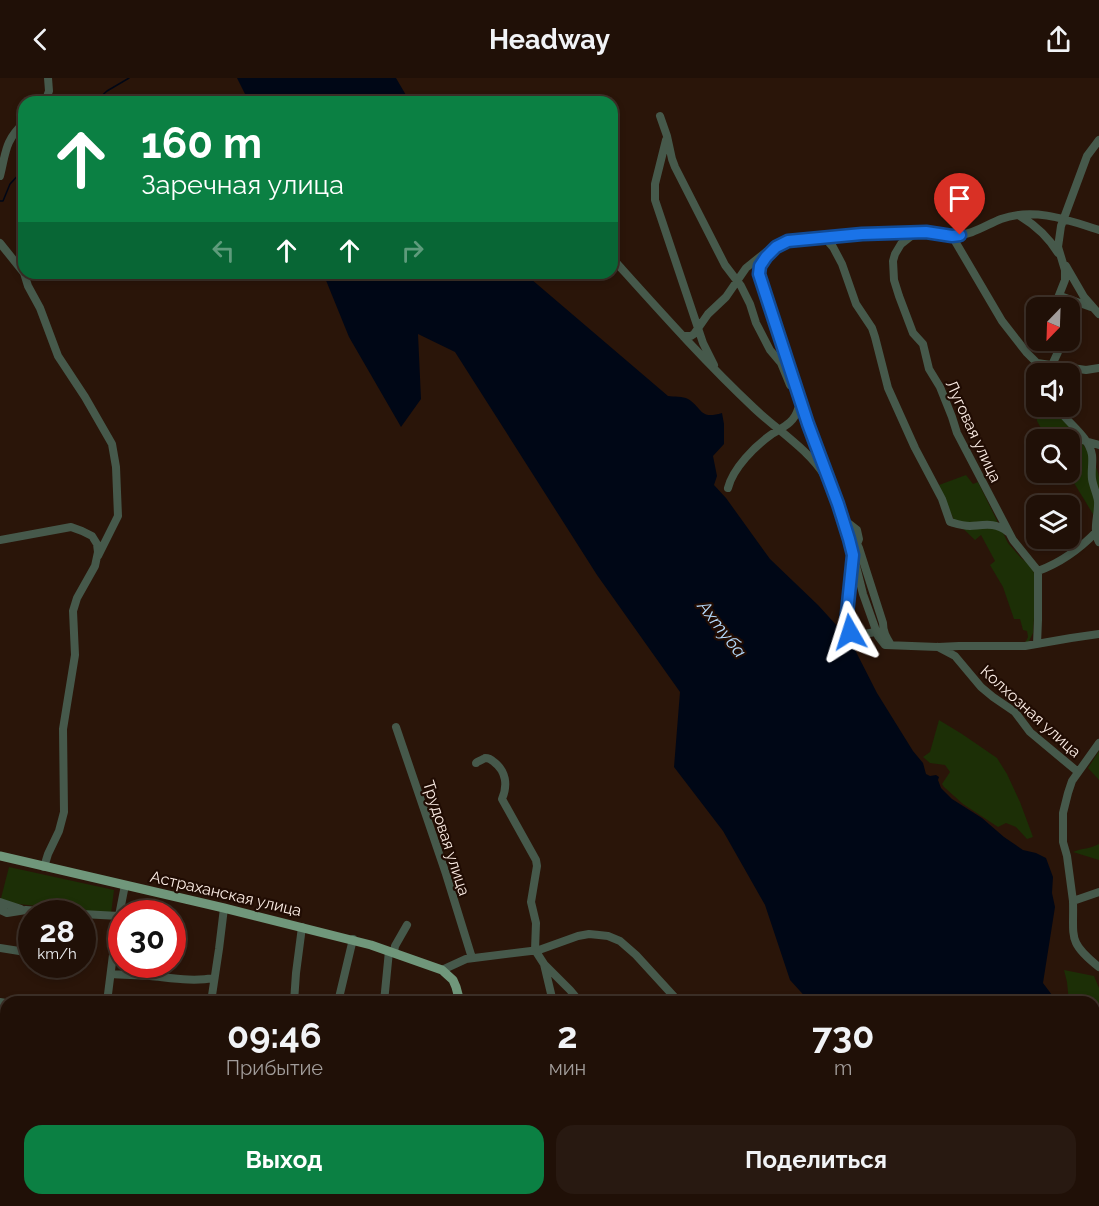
<!DOCTYPE html>
<html lang="ru">
<meta charset="utf-8">
<style>
:root{--surface:#201007;--page:#281911;--text:#f1f3f6;--muted:#a29d9b;--line:#3d3028;--accent:#0b8043}
body{margin:0;font-family:Raleway,sans-serif;background:var(--page);color:var(--text);height:100vh;display:flex;flex-direction:column;font-size:22px;white-space:nowrap}
*{box-sizing:border-box;margin:0}
p{font-size:20px;color:var(--muted)}
.icon{flex:none;width:33px;height:33px;fill:none;stroke:currentColor;stroke-width:2;stroke-linecap:round;stroke-linejoin:round}
.map{position:relative;flex:1;overflow:hidden}
.panel{position:absolute;left:0px;top:918px;width:1100px;height:210px;display:flex;flex-direction:column;background:var(--surface);border-radius:18px 18px 0 0;box-shadow:0 3px 9px #0003,0 0 0 2px var(--line)}
.panel>*{flex:none}
.top-card{position:absolute;left:18px;top:18px;width:600px;height:183px;border-radius:18px;box-shadow:0 3px 9px #0003,0 0 0 2px var(--line);background:#0b8043;color:#fff;overflow:hidden}
.needle{width:39px;rotate:203deg}
.controls{position:absolute;left:1026px;top:219px;display:grid;gap:12px}
.controls a{display:grid;place-items:center;width:54px;height:54px;border-radius:12px;background:var(--surface);box-shadow:0 3px 9px #0003,0 0 0 2px var(--line);font-size:30px}
.speed{position:absolute;left:18px;top:822px;display:flex;gap:12px;font-size:30px;font-weight:700;text-align:center}
.speed>*{display:grid;place-content:center;width:78px;height:78px;border-radius:50%;background:var(--surface);box-shadow:0 3px 9px #0003,0 0 0 2px var(--line);line-height:1}
.speed small{font-size:15px;font-weight:400}
.speed .limit{border:9px solid #d22;background:#fff;color:#111}
.pin{position:absolute;display:grid;place-items:center;width:51px;height:51px;color:#fff;margin:-62px -26px;border-radius:50% 50% 50% 0;rotate:-45deg;box-shadow:0 0 6px #0007}
.pin .icon{rotate:45deg}
.me{position:absolute;width:66px;margin:-33px;rotate:354deg;stroke-linejoin:round;filter:drop-shadow(0 0 4px #0008)}
.turn{display:flex;align-items:center;gap:21px;height:126px;padding:0 24px;font-size:27px}
.turn .icon{width:78px;height:78px;stroke-width:2.5}
.turn b{display:block;font-size:42px;line-height:51px}
.lanes{display:flex;align-items:center;height:57px;padding:0 24px;background:#0003;justify-content:center;gap:30px;direction:ltr}
.lanes .off{opacity:.35}
.eta{display:flex;justify-content:space-evenly;align-items:center;height:102px;text-align:center}
.eta b{font-size:36px;font-weight:700;line-height:42px}
.primary-button{display:flex;gap:12px;margin-top:auto;padding:12px 24px}
.primary-button a{flex:1;height:69px;border-radius:18px;background:var(--accent);color:#fff;font-size:24px;font-weight:700;line-height:69px;text-align:center}
.primary-button a+a{background:var(--page);color:var(--text)}
header{display:flex;justify-content:space-between;align-items:center;height:78px;padding:0 24px;background:var(--surface);font-size:27px;font-weight:700}
.map>svg:first-child{display:block}
.green{fill:#1c2f06}
.water{fill:#000716}
.lines{fill:none;stroke-linecap:round;stroke-linejoin:round}
.stream{stroke:#000716;stroke-width:1.5}
.minor{stroke:#46594b;stroke-width:8}
.major{stroke:#70977b;stroke-width:9}
.rail-casing{stroke:#958379;stroke-width:4}
.rail{stroke:#200c03;stroke-width:1.5;stroke-dasharray:4.5;stroke-linecap:butt}
.route-casing{stroke:#114b97;stroke-width:15}
.route{stroke:#1a73e8;stroke-width:10}
.labels{text-anchor:middle;stroke-width:4.5;stroke-linejoin:round;paint-order:stroke}
.street-label{font-size:16px;fill:#fbece4;stroke:#200c03}
.water-label{font-size:18px;font-style:italic;fill:#b5dafc;stroke:#200c03}
</style>
<header><svg class="icon" aria-label="back" viewBox="0 0 24 24"><path d="M15 5l-7 7 7 7"/></svg>Headway<svg class="icon" aria-label="share" viewBox="0 0 24 24"><path d="M12 15V3M7 8l5-5 5 5M5 13v7h14v-7"/></svg></header>
<div class="map">
<svg width="1099" height="1128" viewBox="0 0 1099 1128">
<rect width="100%" height="100%" fill="#2a1509"/>
<path class="green" d="M1038 329C1044 330 1051 330 1056 334 1069 345 1097 382 1099 399 1099 414 1099 431 1099 446L1068 395 1070 394V362L1047 361 1037 343 1036 331Z
M966 397 973 406 978 404 1008 465 1021 480 1031 488 1034 495 1036 510 1033 555 1029 563 1025 565 1028 559 1027 553 1023 552 1020 541H1014L1003 509 990 487 995 483 981 457 975 462 954 442 939 407Z
M939 642 962 656 997 680 1007 696 1020 724 1033 759 1027 761 1016 749 1006 745 998 749 963 726 944 709 942 706 950 694 945 687 930 685 923 679 930 674Z
M1099 673V702L1088 690Z
M1099 766V782L1073 774C1082 770 1090 771 1099 766Z
M9 789 114 812 111 836 0 824Z
M1064 892 1094 898 1099 910V1025L1094 1028V924H1069L1067 904Z"/>
<path class="water" d="M237 0H396L410 24H249Z
M323 195H524L668 318C674 319 683 318 688 321 703 330 699 342 722 335L724 346V366L713 378 717 398 714 407 726 420 770 481 818 527 850 562 877 615 913 673 923 685 926 696 930 698 936 697 939 699 938 702 941 710 952 721 982 740 1004 759 1023 772 1036 775 1046 780 1053 799 1052 815 1055 829 1043 905 1052 917 1055 924H810L790 902 765 827 723 753 674 689 680 614 597 497 455 274 418 256 421 321 401 349 349 259Z
M1094 1066 1099 1071V1128H969L967 1122H1094Z"/>
<g class="lines">
<path class="stream" d="M95 24 107 13 129 0
M0 123H3L10 106 24 91"/>
<path class="minor" d="M45 24 49 13 48 0
M660 38 667 58 672 81 675 89 725 187 741 208 750 226 756 245 770 272 781 285 790 307
M666 62 655 106V122L703 265 714 287
M0 98C6 74 5 62 24 45
M1020 138C1035 147 1049 160 1058 175
M915 155 901 166 895 176 893 183 894 202 899 218 913 255 923 266 929 291 940 309 952 339 957 355 1013 462 1038 493V542L1037 566
M952 158 1002 243 1027 275 1037 285 1044 296
M825 160 833 169 842 186 856 226 872 250 875 259 888 310 915 370 942 421 950 444C957 446 963 448 970 448 985 447 995 444 1008 454
M0 165 24 195
M612 180C658 231 704 283 754 330 776 351 809 372 824 397
M1066 188 1084 219 1099 236
M24 195 28 208 40 230 58 278 85 319 112 366 116 389 118 438 98 478
M1039 225 1063 219 1091 229
M1054 230 1065 202V192L1058 169 1061 148 1087 78 1099 62
M683 258H691L694 256 708 236 726 219 746 190 766 174
M1037 285 1086 292 1099 290
M1052 287 1058 274 1057 262
M1033 327H1036
M1056 328C1066 344 1089 358 1092 377 1093 385 1091 393 1092 401 1093 408 1097 416 1098 423 1099 437 1092 451 1099 464
M1085 363 1099 367
M728 410C733 390 755 368 772 356 783 349 794 345 798 331
M848 445 857 452 859 461 857 466
M847 452 863 516 878 558 885 567 938 569 959 568H1025L1071 560 1099 556
M0 462 71 449 82 453 92 458 97 466 98 474 95 488 77 520 73 533 75 577 63 651 64 734 59 753 48 776 44 789
M852 483C851 491 852 500 851 508 849 524 839 548 857 557L876 554
M1038 493C1060 485 1082 469 1098 452
M891 567C886 559 883 554 883 545L859 470 838 426 808 346 759 196C761 183 772 167 786 163 795 161 813 161 823 160 849 158 874 156 900 155 909 155 918 154 927 155 936 155 945 158 954 158 972 157 986 147 1001 141 1034 129 1068 142 1099 152
M938 569 955 578 981 609 993 619 1015 634 1030 654 1078 694
M396 649 446 796 472 880
M476 685C476 684 484 681 485 680 489 680 491 681 494 684 506 693 508 707 502 721L536 782 537 788 531 824 536 845 535 872 544 886 553 924
M1099 814 1073 823C1074 859 1067 864 1099 889
M1073 823 1067 778 1063 764V735L1068 715 1072 703 1099 665
M0 824 21 831
M0 832 7 835 26 832 81 836
M82 836 119 838
M0 870 32 875
M394 874 395 868 407 847
M544 886 570 912 580 924
M442 892 466 881 539 872 578 858 589 856 599 857 608 858 620 863 636 877 679 924
M111 896C124 897 137 897 150 898 171 900 193 904 214 900
M0 924 6 925
M107 924 116 853 125 807
M211 924 219 871 224 830
M294 924 296 895 302 849
M338 924 353 861
M384 924 389 873
M0 1016 6 1018
M0 1051 6 1057
M85 1122 101 1128
M276 1128 279 1122
M314 1128V1122
M849 1128 865 1122"/>
<path class="major" d="M0 778 224 830 371 867 442 892 453 902 456 909 460 924
M512 1122 527 1124 534 1128"/>
<g class="rail-casing">
<path id="rail" d="M1094 1030 1099 1028
M888 1128 900 1122"/>
</g>
<use href="#rail" class="rail"/>
</g>
<g class="lines">
<g class="route-casing">
<path id="route" d="M850 554 846 545 853 477 849 461 838 426 808 346 759 196 760 188 766 179 776 169 788 163 862 156 926 154 952 158 960 157"/>
</g>
<use href="#route" class="route"/>
</g>
<g class="labels">
<g class="street-label">
<text transform="translate(974 353) rotate(65)" y="6">Луговая улица</text>
<text transform="translate(1031 633) rotate(42)" y="6">Колхозная улица</text>
<text transform="translate(447 760) rotate(72)" y="6">Трудовая улица</text>
<text transform="translate(226 815) rotate(13)" y="6">Астраханская улица</text>
</g>
<g class="water-label">
<text transform="translate(722 551) rotate(52)" y="6">Ахтуба</text>
</g>
</g>
</svg>
<div class="controls">
<a><svg class="needle" viewBox="-14 -14 28 28"><path d="M0-13l5 13h-10z" fill="#e53935"/><path d="M0 13l5-13h-10z" fill="#a29d9b"/></svg></a>
<a><svg class="icon" aria-label="sound" viewBox="0 0 24 24"><path d="M4 9h4l5-4v14l-5-4H4zM17 9q2 3 0 6"/></svg></a>
<a><svg class="icon" aria-label="search" viewBox="0 0 24 24"><circle cx="10" cy="10" r="6"/><path d="M15 15l6 6"/></svg></a>
<a><svg class="icon" aria-label="layers" viewBox="0 0 24 24"><path d="M12 4l9 5-9 5-9-5zM3 14l9 5 9-5"/></svg></a>
</div>
<div class="speed"><div>28<small>km/h</small></div><div class="limit">30</div></div>
<div class="pin" style="left:960px;top:157px;background:#d93025"><svg class="icon" aria-label="arrive" viewBox="0 0 24 24"><path d="M6 21V4h12l-3 4 3 4H6"/></svg></div>
<svg class="me" style="left:850px;top:554px" viewBox="-20 -20 40 40"><path d="M0-17L14 15 0 8-14 15z" fill="#1a73e8" stroke="#fff" stroke-width="4"/></svg>
<div class="top-card">
<div class="turn"><svg class="icon" aria-label="ahead" viewBox="0 0 24 24"><path d="M12 20V5M6 11l6-6 6 6"/></svg><div><b>160 m</b>Заречная улица</div></div>
<div class="lanes"><svg class="icon off" aria-label="left" viewBox="0 0 24 24"><path d="M17 20v-9H6M10 6l-5 5 5 5"/></svg><svg class="icon" aria-label="ahead" viewBox="0 0 24 24"><path d="M12 20V5M6 11l6-6 6 6"/></svg><svg class="icon" aria-label="ahead" viewBox="0 0 24 24"><path d="M12 20V5M6 11l6-6 6 6"/></svg><svg class="icon off" aria-label="right" viewBox="0 0 24 24"><path d="M7 20v-9h11M14 6l5 5-5 5"/></svg></div>
</div>
<section class="panel">
<div class="eta">
<div><b>09:46</b><p>Прибытие</p></div>
<div><b>2</b><p>мин</p></div>
<div><b>730</b><p>m</p></div>
</div>
<div class="primary-button"><a>Выход</a><a>Поделиться</a></div>
</section>
</div>
